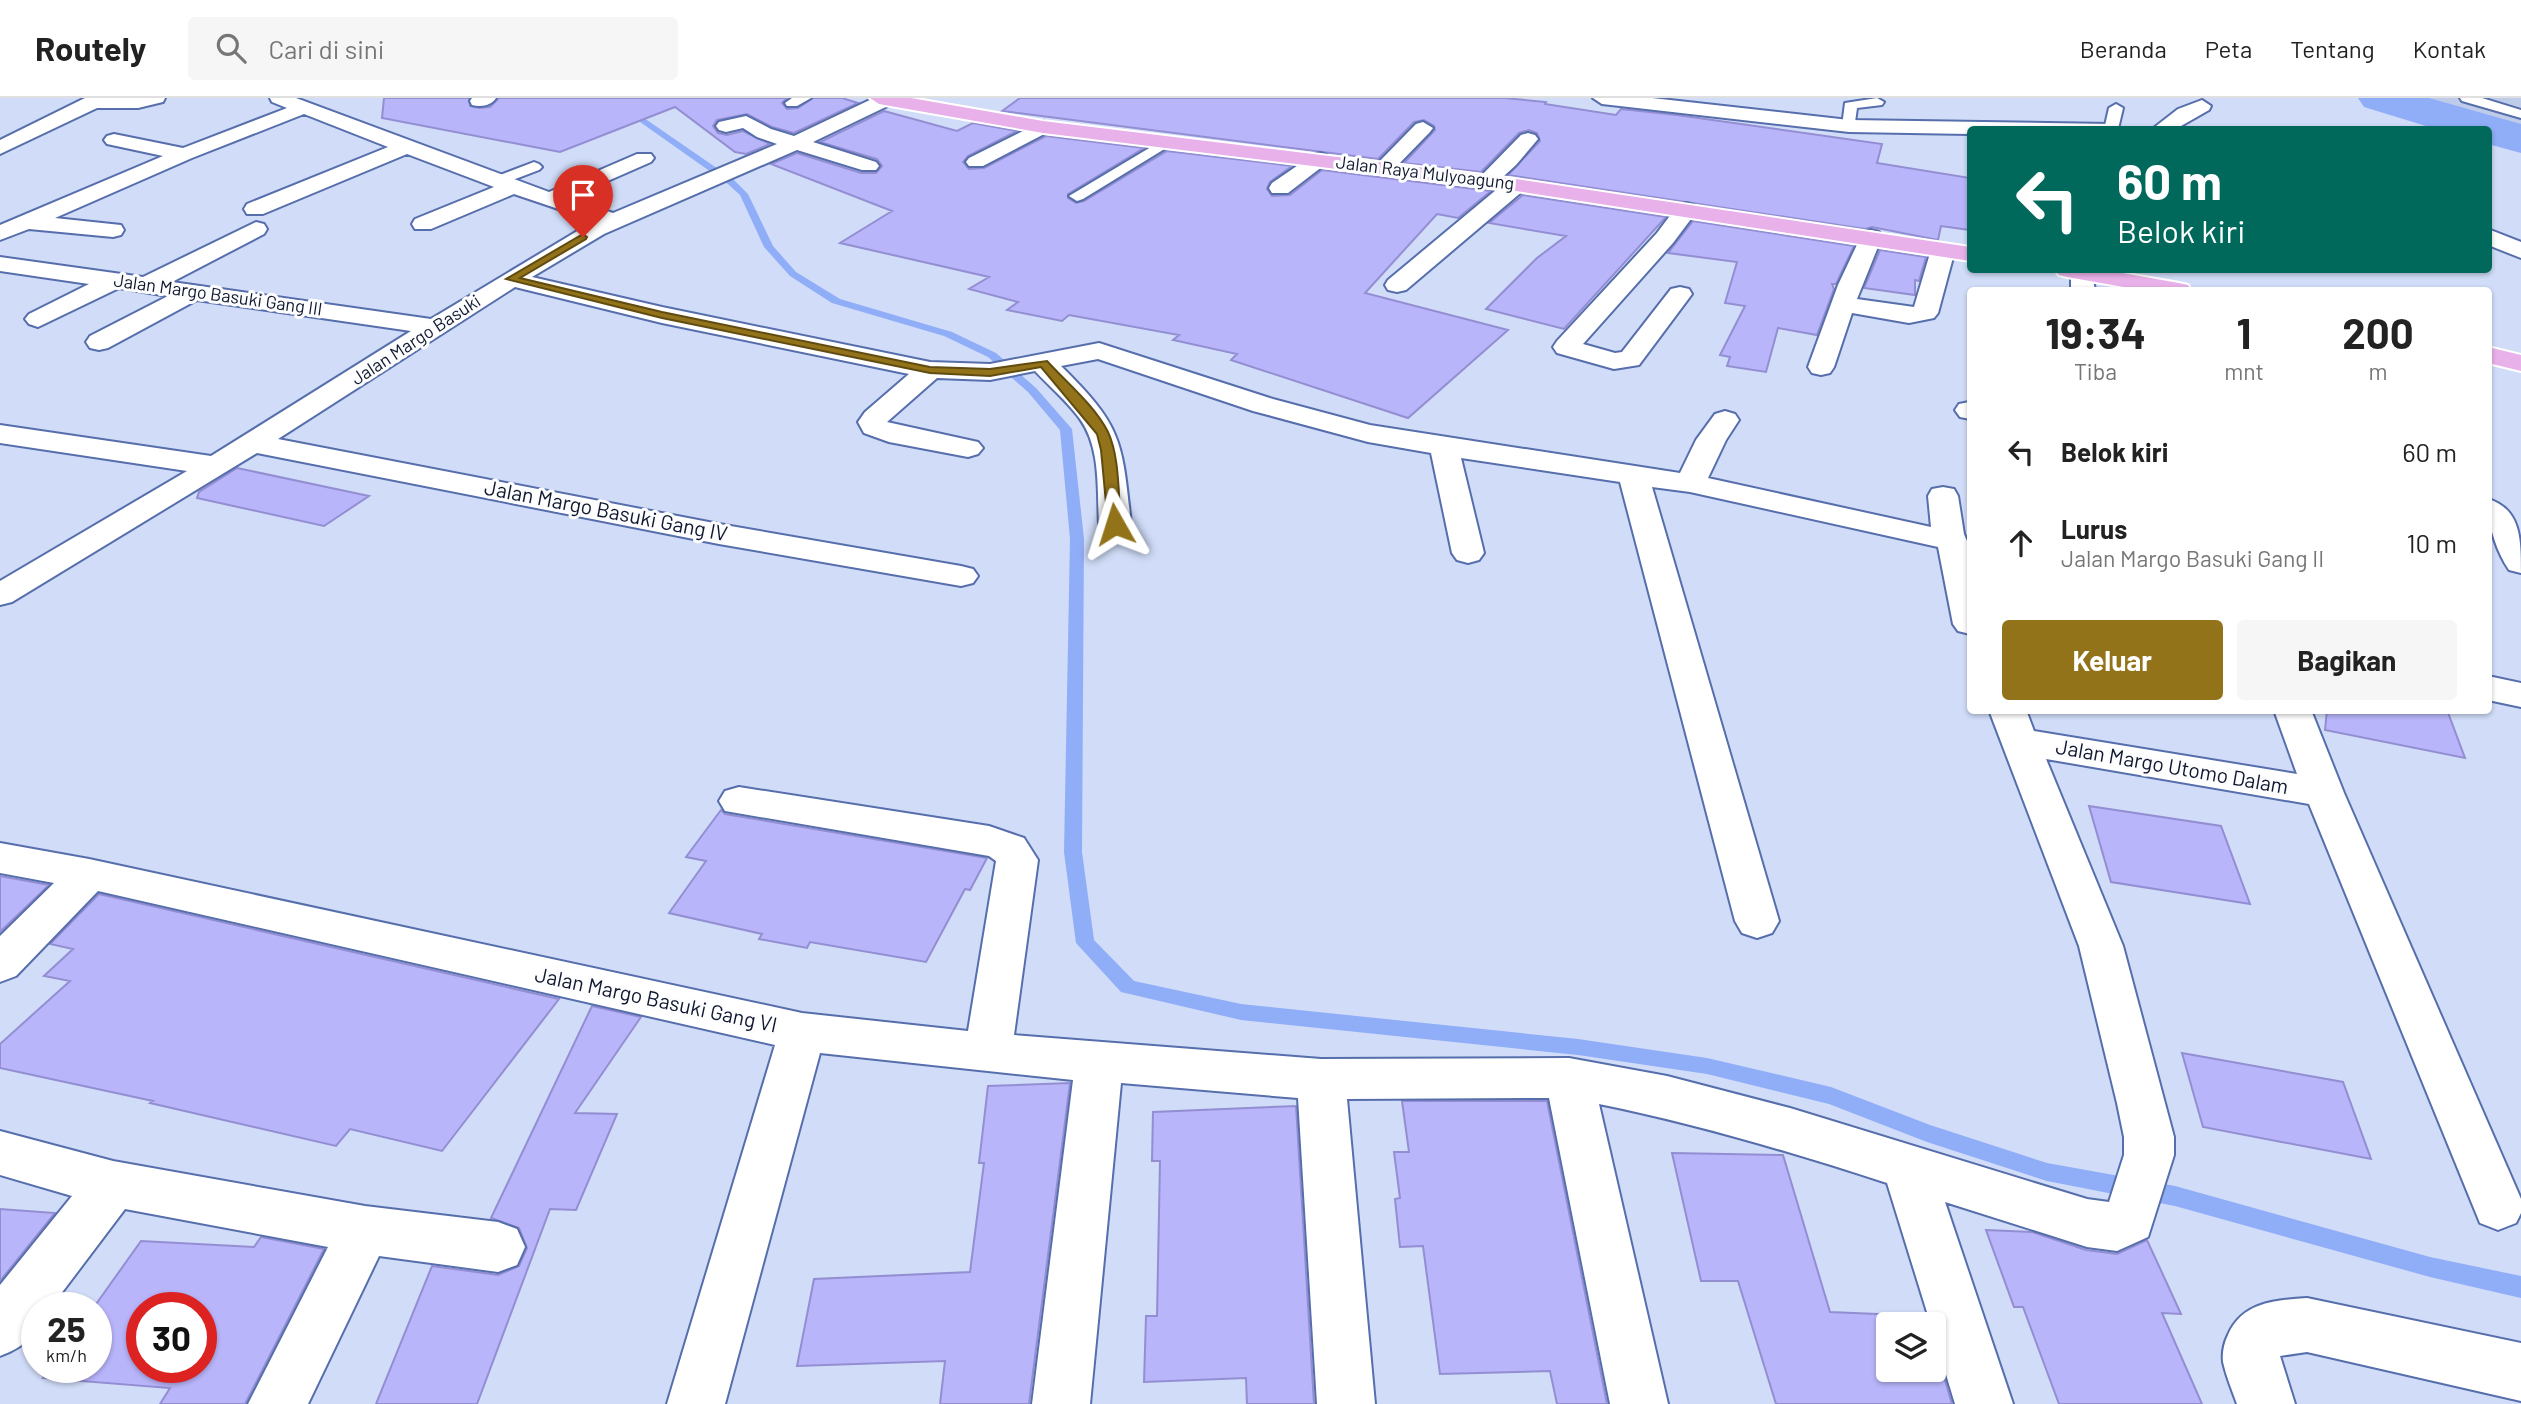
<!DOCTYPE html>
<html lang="id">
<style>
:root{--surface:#fff;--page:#f6f6f6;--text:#222;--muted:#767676;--line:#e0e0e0;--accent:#93731a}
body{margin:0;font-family:Barlow,sans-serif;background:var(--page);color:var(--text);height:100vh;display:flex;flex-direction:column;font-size:26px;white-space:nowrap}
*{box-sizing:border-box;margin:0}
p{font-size:23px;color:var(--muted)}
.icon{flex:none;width:38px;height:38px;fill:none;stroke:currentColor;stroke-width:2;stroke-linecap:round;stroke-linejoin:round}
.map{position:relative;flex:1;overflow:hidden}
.details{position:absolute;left:1967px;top:189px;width:525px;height:427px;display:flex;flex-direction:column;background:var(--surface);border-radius:7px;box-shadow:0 2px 5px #0004}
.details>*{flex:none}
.hud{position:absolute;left:1967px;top:28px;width:525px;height:147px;border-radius:7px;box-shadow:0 2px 5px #0004;background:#00695c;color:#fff;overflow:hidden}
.buttons{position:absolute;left:1876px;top:1214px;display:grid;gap:14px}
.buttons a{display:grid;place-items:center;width:70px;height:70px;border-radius:7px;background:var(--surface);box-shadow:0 2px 5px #0004;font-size:35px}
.speed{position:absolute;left:21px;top:1194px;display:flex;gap:14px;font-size:35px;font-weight:700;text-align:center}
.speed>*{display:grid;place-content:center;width:91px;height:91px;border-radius:50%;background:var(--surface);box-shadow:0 2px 5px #0004;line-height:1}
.speed small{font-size:18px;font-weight:400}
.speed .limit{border:10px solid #d22;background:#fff;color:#111}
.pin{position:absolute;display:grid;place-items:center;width:60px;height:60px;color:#fff;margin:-72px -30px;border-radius:50% 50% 50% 0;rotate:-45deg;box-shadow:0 0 7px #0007}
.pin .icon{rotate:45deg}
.me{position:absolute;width:77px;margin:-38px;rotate:354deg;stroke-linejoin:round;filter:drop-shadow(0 0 5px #0008)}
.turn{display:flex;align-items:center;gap:24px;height:147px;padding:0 35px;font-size:32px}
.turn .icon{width:91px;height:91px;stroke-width:2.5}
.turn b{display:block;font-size:49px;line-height:60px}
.eta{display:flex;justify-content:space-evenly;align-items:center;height:119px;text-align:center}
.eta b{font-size:42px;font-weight:700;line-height:49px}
.action{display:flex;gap:14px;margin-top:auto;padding:14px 35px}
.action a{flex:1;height:80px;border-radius:7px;background:var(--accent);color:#fff;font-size:28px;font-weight:700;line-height:80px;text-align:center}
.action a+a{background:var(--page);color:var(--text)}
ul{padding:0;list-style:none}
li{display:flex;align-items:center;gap:21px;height:91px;padding:0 35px}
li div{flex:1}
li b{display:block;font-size:26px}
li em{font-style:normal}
header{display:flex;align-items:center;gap:42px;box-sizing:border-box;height:98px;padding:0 35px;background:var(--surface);border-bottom:2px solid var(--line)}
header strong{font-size:33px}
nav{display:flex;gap:38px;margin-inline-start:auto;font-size:24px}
.search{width:490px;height:63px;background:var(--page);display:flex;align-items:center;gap:18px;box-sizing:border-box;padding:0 24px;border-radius:7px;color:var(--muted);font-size:26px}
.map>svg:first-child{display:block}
.built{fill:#bfcce9}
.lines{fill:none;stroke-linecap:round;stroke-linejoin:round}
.stream{fill:#90adf7;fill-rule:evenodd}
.river{fill:#90adf7;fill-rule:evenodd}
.building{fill:#b9b5fb;stroke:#938ed2;stroke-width:2;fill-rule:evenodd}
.service-casing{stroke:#566eab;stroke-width:4}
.minor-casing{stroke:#566eab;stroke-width:4}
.primary-casing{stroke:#fff;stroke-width:4}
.service{fill:#fff;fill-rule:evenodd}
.minor{fill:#fff;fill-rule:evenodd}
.primary{fill:#e9b1e9;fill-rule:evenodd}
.route{fill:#93731a;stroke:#604b11;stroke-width:2}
.labels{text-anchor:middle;stroke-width:6;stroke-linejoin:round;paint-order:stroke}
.far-street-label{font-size:18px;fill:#0f1830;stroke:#fdfdfd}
.street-label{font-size:21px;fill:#0f1830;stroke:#fdfdfd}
</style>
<header>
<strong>Routely</strong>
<div class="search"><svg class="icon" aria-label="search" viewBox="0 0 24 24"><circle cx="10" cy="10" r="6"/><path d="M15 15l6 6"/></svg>Cari di sini</div>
<nav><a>Beranda</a><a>Peta</a><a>Tentang</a><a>Kontak</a></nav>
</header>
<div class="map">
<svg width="2521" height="1306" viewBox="0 0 2521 1306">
<rect width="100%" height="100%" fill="#d0dcf8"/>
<path class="built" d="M2421 0H2521V29L2481 17Z"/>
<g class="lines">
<path class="stream" d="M606 0H615L734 82 748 96 773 148 796 174 840 201 952 234 996 255 1036 290 1072 331 1084 441 1082 754 1094 842 1134 883 1241 906 1578 941 1707 960 1831 989 1930 1027 2047 1065 2175 1088 2430 1159 2521 1178V1200L2430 1179 2175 1108 2047 1083 1927 1044 1829 1006 1707 976 1578 957 1241 922 1121 894 1076 845 1064 754 1070 441 1060 332 1028 294 988 259 944 238 832 205 790 178 764 149 740 97 728 86Z"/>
<path class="river" d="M2358 0H2429L2521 26V55L2488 46V32H2439L2364 9Z"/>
</g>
<path class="building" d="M384 0H469L470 8 479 10 490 9 499 0H787L782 5 787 11 798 10 813 0H842L858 5 794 35 772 29 747 16 717 22 713 28 718 35 727 37 743 33 770 46 746 56 735 54 675 9 560 54 382 20Z
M1020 0H1504L1546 4 1545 6 1616 17 1621 11 1677 17 1882 46 1877 65 1970 80V132L1941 128 1938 142 1872 129 1865 131 1508 77 1540 43 1537 35 1529 32 1519 35 1481 74 1404 65 1435 32 1434 28 1424 22 1414 24 1378 61 1002 13Z
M884 13 957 33 973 25 1017 33 968 58 963 64 969 71 984 70 1046 38 1144 50 1068 96V100L1076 105 1084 103 1167 53 1292 68 1270 84 1267 91 1272 98 1290 97 1322 72 1491 93 1458 120 1437 116 1365 195 1508 232 1408 320 1231 262 1237 256 1173 242 1179 237 1069 217 1062 223 1007 212 1018 204 969 191 989 179 840 145 892 113 771 66 797 55 861 75H876L882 68 877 61 820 44Z
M1523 97 1666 119 1564 231 1486 211 1537 160 1566 138 1489 125Z
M1693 123 1854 148 1836 186H1832L1834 191 1817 237 1778 230 1766 274 1727 268 1730 259 1720 257 1745 208 1725 205 1737 164 1668 155Z
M1880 152 1926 159 1919 183 1915 182V197L1864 190Z
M237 370 369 398 324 428 197 400 199 394Z
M2327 612H2447L2465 660 2325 632Z
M2089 708 2221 728 2250 806 2111 784Z
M721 712 725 716 987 760 970 792 965 791 926 864 810 844 807 850 759 841 762 836 669 815 706 763 686 759Z
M0 778 49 787 0 834Z
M99 796 559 901 442 1053 350 1031 336 1048 150 1005 153 1003 0 970V946L70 883 44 878 73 851 50 846Z
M592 908 641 919 575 1015 617 1016 576 1112 550 1111 477 1306H376L432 1168 498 1177 519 1168 527 1150 519 1130 491 1120Z
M2182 955 2343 984 2371 1061 2203 1029Z
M1070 985 1029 1306H940L945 1263 797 1268 814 1181 970 1174 984 1065H979L988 988Z
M1402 1003H1547L1607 1306H1557L1550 1273 1440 1276 1423 1148 1400 1149 1395 1101 1400 1100 1394 1054H1409Z
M1296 1008 1314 1306H1247L1246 1280 1144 1284 1146 1218H1157L1160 1063H1152L1153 1014Z
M1672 1055 1783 1057 1830 1214 1925 1218 1928 1227H1888V1272H1934V1245L1952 1306H1776L1738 1183H1701Z
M0 1111 55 1115 0 1183Z
M1986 1132 2032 1134 2086 1152 2117 1156 2147 1142 2181 1216 2162 1215 2202 1306H2059L2023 1209H2014Z
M261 1139 324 1151 245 1306H160L170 1290 43 1280 51 1269H96V1209H94L141 1143 254 1149ZM142 1209H201V1269H142Z"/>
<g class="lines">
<g class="service-casing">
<path id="service" d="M792 0H811L797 8H787L785 5Z
M1877 0 1884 4 1882 7 1857 10 1854 31H1844L1842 28 1845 5Z
M2460 0H2482L2521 12V20L2462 3Z
M2116 6 2123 10 2118 31 2104 32 2109 10Z
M1166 40 1173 44 1171 47 1083 101 1077 103 1069 98Z
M534 64 539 66 542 69 539 72 497 88 489 83 492 80Z"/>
</g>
<g class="minor-casing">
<path id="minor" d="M85 0H165L163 4 138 10H97L0 56V42Z
M270 0H296L549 94 637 56H651L654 60 651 64 569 100 613 115 777 46 757 39 743 30 726 34 719 32 716 28 719 24 746 18 771 31 794 38 874 0H896L894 5 813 44 876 64 879 68 876 72H862L797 52 604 136 532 179 662 209 930 264 990 266 1099 245 1273 301 1370 327 1680 375 1696 342 1715 316 1725 313 1735 316 1739 322 1726 342 1708 380 1931 429 1928 398 1932 391 1943 389 1954 391 1958 398 1964 436 1970 450V536L1958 533 1953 526 1938 449 1690 394 1652 389 1779 823 1772 835 1757 840 1742 835 1735 823 1620 384 1461 360 1484 455 1479 462 1468 465 1457 462 1452 455 1431 355 1368 344 1253 313 1098 261 1061 268C1123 329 1122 343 1131 426L1126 433 1115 435 1104 433 1099 426C1097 392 1101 350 1080 321 1067 303 1050 289 1035 273L990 282 937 280 887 324 978 344 983 350 978 356 968 359 889 344 864 335 858 324 865 314 909 276 662 225 515 189 278 341 719 426 961 468 973 471 978 478 973 485 961 488 719 446 257 355 12 504 0 507V483L187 373 0 345V327L211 358 411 233 197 202 108 250 99 252 90 250 86 244 90 238 168 198 119 190 38 229 29 226 25 221 29 216 89 186 0 173V159L143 179 256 124 264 126 267 131 264 136 172 184 431 221 594 123 514 96 431 131H415L412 126 415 121 494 89 407 56 263 116H247L244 111 247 106 388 49 304 16 192 60 55 120 121 127 124 132 121 137 113 139 29 131 0 142V127L163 58 107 46 104 42 107 38 114 36 183 50 287 10 272 4Z
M472 0H496C491 8 481 9 472 7L470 3Z
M1593 0H1652L1849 22 2111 26 2120 32H1970V36L1849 34 1602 6Z
M2202 2 2211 8 2209 12 2174 32H2151L2178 11Z
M1043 23 1053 29 1050 33 983 68H969L966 64 969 60Z
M1423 24 1433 30 1430 34 1391 74H1377L1374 70 1377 66 1416 26Z
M1528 35 1535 37 1538 41 1516 67 1494 87H1480L1476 83 1480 79 1521 37Z
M1320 55 1327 57 1330 61 1327 65 1288 95H1272L1269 90 1272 85 1313 57Z
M1516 81 1524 82 1527 87 1524 92 1406 192 1397 194 1388 192 1385 187 1388 182 1508 82Z
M1686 105 1694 107 1697 112 1694 117 1673 145 1583 246 1615 255 1622 254 1671 191 1680 189 1689 191 1692 196 1639 267 1614 271 1557 255 1553 249 1557 243 1657 135 1678 107Z
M2488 131 2521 144V160L2488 147Z
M1871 132 1879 134 1882 139 1857 201 1914 209 1931 152 1935 147H1951L1955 152 1938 215 1934 220 1909 225 1852 215 1834 269 1830 275 1821 277 1812 275 1808 269 1838 187 1863 134Z
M2071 172H2091L2095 192H2071Z
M1969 304H1970V321L1960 319 1955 312 1959 306Z
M2488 401C2521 411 2521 441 2521 475L2509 472C2495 451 2488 426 2488 401Z
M2488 578 2521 585V609L2488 602Z
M1989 612H2026L2034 633 2297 676 2274 612H2311L2344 695 2521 1101V1115L2516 1125 2498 1132 2480 1125 2309 706 2046 661 2123 848 2174 1039V1057L2148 1139 2117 1153 2087 1149 1945 1104 2013 1306H1955L1934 1237V1227H1931L1887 1085C1792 1054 1697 1026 1599 1006L1668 1306H1610L1549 1000 1347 1001 1375 1306H1317L1298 1000 1121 985 1090 1306H1032L1073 982 820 955 725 1306H667L775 947 98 793 16 878 0 884V838L54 785 0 775V745L89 761 802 915 968 933 996 763 989 758 725 713 719 703 725 693 739 689 989 728 1024 740 1038 762 1014 937 1321 961 1569 960 1667 978 1790 1010 2087 1101 2109 1104 2124 1057V1039L2117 1005 2079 848Z
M0 1033 113 1063 365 1108 498 1124 517 1131 525 1149 517 1167 498 1174 379 1158 308 1306H248L328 1149 125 1111 51 1209H37C37 1238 26 1248 0 1258V1187L72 1098 0 1077Z
M2307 1200 2521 1245V1303L2307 1254 2280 1258 2295 1306H2237C2232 1292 2226 1278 2223 1264 2222 1255 2224 1245 2228 1237 2242 1204 2275 1202 2307 1200Z"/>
</g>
<g class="primary-casing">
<path id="primary" d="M870 0H911L1043 23 1516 81 1970 149V163L1516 93 1043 35 879 6Z
M2055 172H2105L2179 185 2188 187 2191 192H2141L2067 179 2059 177Z
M2488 249 2521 257V273L2488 265Z"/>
</g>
<use href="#service" class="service"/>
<use href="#minor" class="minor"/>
<use href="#primary" class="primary"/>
</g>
<path class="route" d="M583 136 587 139 586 141 520 180 662 214 930 269 990 271 1047 263C1067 285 1095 308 1108 334 1120 360 1118 398 1121 426L1115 430 1108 426 1101 352 1097 336 1041 269 990 278 930 275 662 220 506 181Z"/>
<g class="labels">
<g class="far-street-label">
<text transform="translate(1425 75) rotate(7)" y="6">Jalan Raya Mulyoagung</text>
<text transform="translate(218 197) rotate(8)" y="6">Jalan Margo Basuki Gang III</text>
<text transform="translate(416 242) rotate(-33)" y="6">Jalan Margo Basuki</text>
</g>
<g class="street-label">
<text transform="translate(606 413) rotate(11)" y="7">Jalan Margo Basuki Gang IV</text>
<text transform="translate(2172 669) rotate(10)" y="7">Jalan Margo Utomo Dalam</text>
<text transform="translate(656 902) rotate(12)" y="7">Jalan Margo Basuki Gang VI</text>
</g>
</g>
</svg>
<div class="buttons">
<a><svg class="icon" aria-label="layers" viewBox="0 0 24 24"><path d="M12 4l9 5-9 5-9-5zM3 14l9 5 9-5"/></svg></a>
</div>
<div class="speed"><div>25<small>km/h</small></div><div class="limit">30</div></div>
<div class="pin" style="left:583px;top:139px;background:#d93025"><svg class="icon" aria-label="arrive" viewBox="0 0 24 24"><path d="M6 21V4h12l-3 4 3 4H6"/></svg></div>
<svg class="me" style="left:1115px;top:426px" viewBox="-20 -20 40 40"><path d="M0-17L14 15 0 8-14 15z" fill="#93731a" stroke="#fff" stroke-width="4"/></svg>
<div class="hud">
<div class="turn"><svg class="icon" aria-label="left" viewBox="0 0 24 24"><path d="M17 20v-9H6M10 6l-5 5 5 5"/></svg><div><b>60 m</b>Belok kiri</div></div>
</div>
<section class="details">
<div class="eta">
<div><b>19:34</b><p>Tiba</p></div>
<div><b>1</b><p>mnt</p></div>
<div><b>200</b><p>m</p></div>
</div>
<ul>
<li><svg class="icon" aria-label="left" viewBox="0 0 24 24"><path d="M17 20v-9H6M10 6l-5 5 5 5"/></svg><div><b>Belok kiri</b></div><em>60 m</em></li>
<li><svg class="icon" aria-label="ahead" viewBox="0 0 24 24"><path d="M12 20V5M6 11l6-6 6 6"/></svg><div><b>Lurus</b><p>Jalan Margo Basuki Gang II</p></div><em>10 m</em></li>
</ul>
<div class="action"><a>Keluar</a><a>Bagikan</a></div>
</section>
</div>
